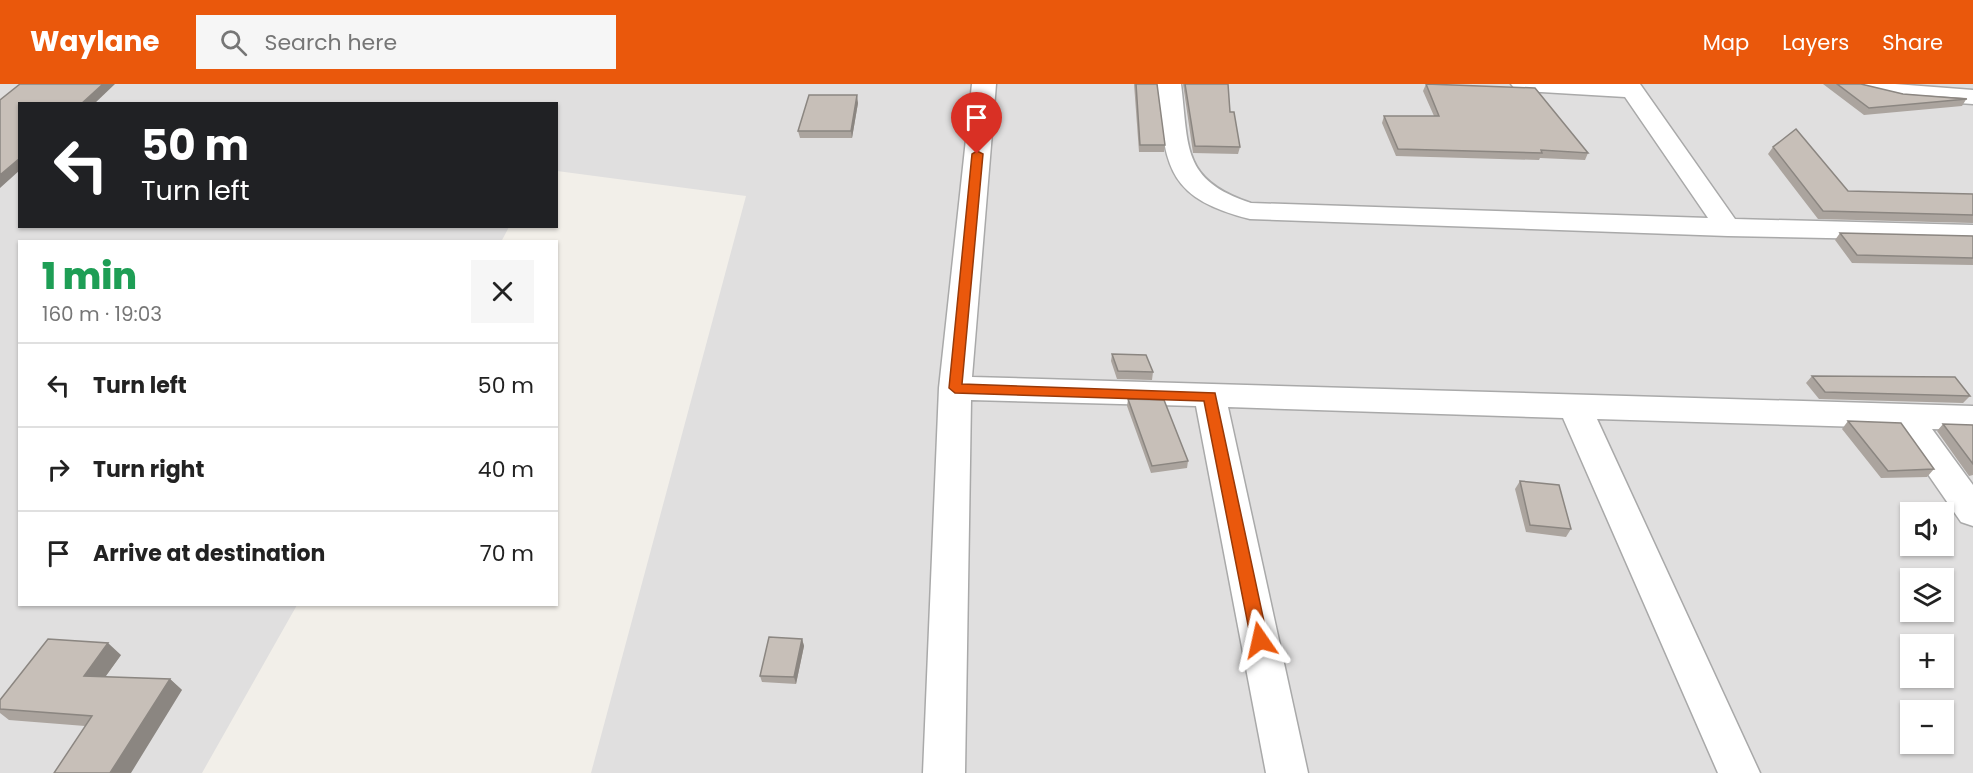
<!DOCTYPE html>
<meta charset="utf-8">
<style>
:root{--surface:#fff;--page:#f6f6f6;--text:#222;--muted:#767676;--line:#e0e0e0;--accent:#ea580c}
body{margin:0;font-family:Poppins,sans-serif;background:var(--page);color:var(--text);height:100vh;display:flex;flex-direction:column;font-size:22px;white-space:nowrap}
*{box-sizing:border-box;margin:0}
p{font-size:20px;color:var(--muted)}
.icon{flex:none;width:33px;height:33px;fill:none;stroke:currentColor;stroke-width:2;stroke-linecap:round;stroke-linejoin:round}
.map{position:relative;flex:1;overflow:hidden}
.panel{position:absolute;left:18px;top:156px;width:540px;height:366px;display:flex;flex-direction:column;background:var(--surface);border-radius:0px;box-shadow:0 2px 4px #0004}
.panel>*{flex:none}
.hud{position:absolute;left:18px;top:18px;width:540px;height:126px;border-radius:0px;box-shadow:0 2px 4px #0004;background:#202124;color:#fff;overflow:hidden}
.buttons{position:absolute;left:1900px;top:418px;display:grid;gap:12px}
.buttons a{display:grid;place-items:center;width:54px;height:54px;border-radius:0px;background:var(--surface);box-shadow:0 2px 4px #0004;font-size:30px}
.pin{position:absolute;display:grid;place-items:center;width:51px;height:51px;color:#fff;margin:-62px -26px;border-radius:50% 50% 50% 0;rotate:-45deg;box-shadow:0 0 6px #0007}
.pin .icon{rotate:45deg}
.me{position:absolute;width:66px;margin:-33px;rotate:349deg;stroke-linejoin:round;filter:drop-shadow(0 0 4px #0008)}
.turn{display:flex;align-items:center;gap:21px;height:126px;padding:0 24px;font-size:27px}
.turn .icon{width:78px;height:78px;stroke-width:2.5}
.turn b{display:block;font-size:42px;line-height:51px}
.round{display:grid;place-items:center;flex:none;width:63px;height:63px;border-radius:0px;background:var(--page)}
.headline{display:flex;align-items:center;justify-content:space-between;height:102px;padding:0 24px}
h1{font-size:36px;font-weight:800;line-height:45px;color:#1e9e55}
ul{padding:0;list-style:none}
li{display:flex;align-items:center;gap:18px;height:84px;padding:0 24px;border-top:2px solid var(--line)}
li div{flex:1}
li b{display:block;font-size:22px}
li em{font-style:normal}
header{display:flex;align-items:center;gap:36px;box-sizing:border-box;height:84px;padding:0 30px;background:var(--accent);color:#fff}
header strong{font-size:28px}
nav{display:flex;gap:33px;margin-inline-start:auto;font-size:21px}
.search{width:420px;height:54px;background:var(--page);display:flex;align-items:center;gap:15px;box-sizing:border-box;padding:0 21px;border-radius:0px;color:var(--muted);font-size:22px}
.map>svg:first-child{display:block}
.residential{fill:#e0dfdf;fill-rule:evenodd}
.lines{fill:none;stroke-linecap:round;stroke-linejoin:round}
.street-casing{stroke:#a9a9a9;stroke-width:3}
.street{fill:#fff;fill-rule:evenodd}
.wall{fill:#aba49e}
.shaded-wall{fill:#8b8681}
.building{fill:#c7bfb8;stroke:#8b8681;stroke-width:1.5}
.route{fill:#ea580c;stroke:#983908;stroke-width:1.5}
</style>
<header>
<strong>Waylane</strong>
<div class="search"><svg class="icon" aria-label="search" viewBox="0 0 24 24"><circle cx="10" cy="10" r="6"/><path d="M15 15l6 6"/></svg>Search here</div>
<nav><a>Map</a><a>Layers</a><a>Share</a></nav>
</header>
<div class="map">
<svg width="1973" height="689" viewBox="0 0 1973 689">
<rect width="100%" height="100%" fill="#f2efe9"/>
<path class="residential" d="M0 0H1973V689H591L746 112 557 87 556 20H20V142L509 143 501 158H20V520L297 521 202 689H0ZM1911 429H1944V462H1911ZM1911 495H1944V528H1911ZM1911 561H1944V594H1911ZM1911 627H1944V660H1911Z"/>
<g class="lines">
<g class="street-casing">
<path id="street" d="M972 0H996L972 293 1973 322V346L1932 345 1973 401V442L1961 438 1896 344 1597 335 1760 689H1718L1563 334 1228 323 1308 689H1266L1196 322 971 316 965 689H923L939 304Z
M1157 0H1181C1189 63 1181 96 1251 119L1708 134 1625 13 1523 7 1515 5 1511 0H1640L1735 135 1973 141V157L1728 152 1250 135C1162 113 1166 78 1157 0Z
M1853 0H1895L1973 6V20L1899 15 1857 5Z"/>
</g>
<use href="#street" class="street"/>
</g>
<path class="wall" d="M1134 0H1157L1165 61 1164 68H1139Z
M1183 0H1228L1230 28 1240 63 1238 70 1193 69Z
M1426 0 1588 69 1585 76 1540 74 1539 76 1396 72 1382 39 1384 32H1434L1423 7Z
M1823 0H1861L1903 10 1967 14 1962 22 1864 31Z
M858 19 852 54H800L798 47Z
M1773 63 1848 107 1973 110V139L1818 135 1768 70Z
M1840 149 1973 152V181L1852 179 1835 156Z
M1112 270 1153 288 1152 296 1117 295 1111 277Z
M1812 292 1970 312 1963 319 1819 315 1806 299Z
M1128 315 1188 377 1187 384 1151 389 1127 322Z
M1848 337 1934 385 1927 393 1881 394 1842 345Z
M1943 340 1973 341V391L1969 392 1937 347Z
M1520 397 1571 445 1566 453 1526 448 1515 405Z
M802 555 804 562 796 600 762 598 760 592Z
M121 571 105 593 170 595 182 606 85 642 9 636 0 629V616Z"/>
<path class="shaded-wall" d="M103 0H115L94 20H81Z
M857 11 858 19 852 54 851 47Z
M20 74V86L0 104V91Z
M802 555 804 562 796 600 794 593Z
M108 559 121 571 98 603 84 592Z
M170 595 182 606 131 689H110Z"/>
<path class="building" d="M20 0H103L81 20H20V74L0 91V16Z
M1136 0H1157L1165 61H1140Z
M1185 0H1228L1230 28H1234L1240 63 1195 62Z
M1426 0 1535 4 1588 69 1541 66 1542 69 1398 65 1384 32H1439Z
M1837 0H1861L1903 10 1967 15 1869 24Z
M809 11H857L851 47H798Z
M1796 45 1848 107 1973 110V131L1823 127 1773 63Z
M1840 149 1973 152V174L1857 171Z
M1112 270 1146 271 1153 288 1118 287Z
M1812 292 1955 293 1970 312 1825 308Z
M1128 315 1164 316 1188 377 1152 382Z
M1848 337 1901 339 1934 385 1888 387Z
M1943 340 1973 341V380Z
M1520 397 1559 401 1571 445 1530 441Z
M769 553 802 555 794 593 760 592Z
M48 555 108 559 84 592 170 595 110 689H54L92 632 0 625V616Z"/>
<path class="route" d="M977 67 983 70 962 300 1215 309 1268 556 1265 561 1260 563 1254 561 1251 556 1204 317 955 309 949 304 972 70Z"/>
</svg>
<div class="buttons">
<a><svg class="icon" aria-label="sound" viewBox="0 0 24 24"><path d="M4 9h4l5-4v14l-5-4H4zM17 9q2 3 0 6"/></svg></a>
<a><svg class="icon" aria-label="layers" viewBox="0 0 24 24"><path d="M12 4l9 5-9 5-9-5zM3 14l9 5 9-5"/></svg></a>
<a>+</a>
<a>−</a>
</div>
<div class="pin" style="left:977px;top:70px;background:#d93025"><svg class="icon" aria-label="arrive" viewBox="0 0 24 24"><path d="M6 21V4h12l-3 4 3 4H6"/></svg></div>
<svg class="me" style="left:1260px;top:556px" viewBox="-20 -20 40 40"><path d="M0-17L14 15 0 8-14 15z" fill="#ea580c" stroke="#fff" stroke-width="4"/></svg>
<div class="hud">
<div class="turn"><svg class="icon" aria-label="left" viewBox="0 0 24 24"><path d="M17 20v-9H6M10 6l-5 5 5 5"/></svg><div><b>50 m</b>Turn left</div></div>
</div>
<section class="panel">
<div class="headline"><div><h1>1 min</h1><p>160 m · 19:03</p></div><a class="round"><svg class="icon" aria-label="close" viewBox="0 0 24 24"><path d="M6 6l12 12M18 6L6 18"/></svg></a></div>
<ul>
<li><svg class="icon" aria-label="left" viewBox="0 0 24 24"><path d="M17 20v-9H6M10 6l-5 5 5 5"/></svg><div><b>Turn left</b></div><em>50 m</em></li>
<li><svg class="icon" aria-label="right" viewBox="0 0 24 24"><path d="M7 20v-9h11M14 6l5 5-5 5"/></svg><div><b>Turn right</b></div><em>40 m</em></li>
<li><svg class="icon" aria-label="arrive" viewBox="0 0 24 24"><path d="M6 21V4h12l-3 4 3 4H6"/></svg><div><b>Arrive at destination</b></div><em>70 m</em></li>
</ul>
</section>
</div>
